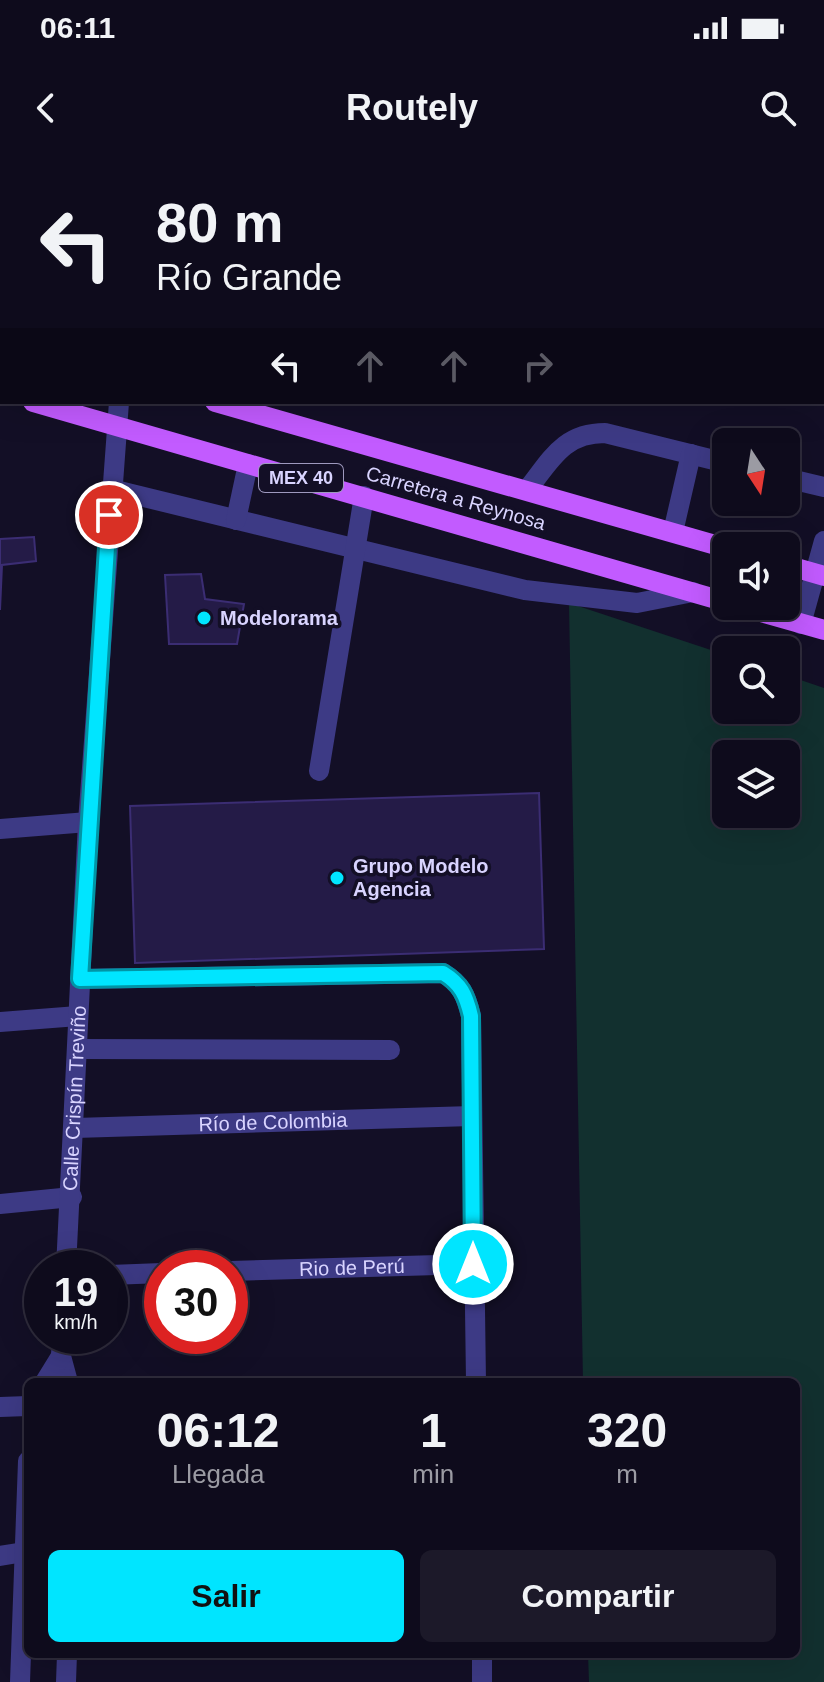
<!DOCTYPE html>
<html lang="es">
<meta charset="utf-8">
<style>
:root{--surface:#0e0b1c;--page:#1c1929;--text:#f1f3f6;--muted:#9b9ba3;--line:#2e2b3b;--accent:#00e5ff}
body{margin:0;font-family:Helvetica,sans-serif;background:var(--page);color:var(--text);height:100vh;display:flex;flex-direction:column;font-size:30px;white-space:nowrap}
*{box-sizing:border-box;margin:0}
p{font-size:26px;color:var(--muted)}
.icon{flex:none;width:44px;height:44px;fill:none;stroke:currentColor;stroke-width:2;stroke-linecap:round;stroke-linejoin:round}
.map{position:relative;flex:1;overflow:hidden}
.drawer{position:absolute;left:24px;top:1218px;width:776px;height:280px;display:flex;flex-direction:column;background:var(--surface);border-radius:12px;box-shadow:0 8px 32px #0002,0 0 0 2px var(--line)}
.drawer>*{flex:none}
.guide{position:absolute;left:0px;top:0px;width:824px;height:244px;box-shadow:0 8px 32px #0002,0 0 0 2px var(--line);background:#0e0b1c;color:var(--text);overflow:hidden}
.needle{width:52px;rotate:168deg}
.controls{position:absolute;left:712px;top:268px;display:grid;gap:16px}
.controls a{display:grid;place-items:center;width:88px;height:88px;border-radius:12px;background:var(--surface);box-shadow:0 8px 32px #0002,0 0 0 2px var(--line);font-size:40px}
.speed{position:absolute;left:24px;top:1090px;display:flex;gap:16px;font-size:40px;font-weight:700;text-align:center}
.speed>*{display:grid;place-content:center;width:104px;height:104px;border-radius:50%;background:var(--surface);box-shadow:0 8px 32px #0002,0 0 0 2px var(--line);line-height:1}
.speed small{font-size:20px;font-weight:400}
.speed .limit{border:12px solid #d22;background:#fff;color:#111}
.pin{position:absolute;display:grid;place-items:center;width:68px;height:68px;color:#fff;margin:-34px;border:4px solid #fff;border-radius:50%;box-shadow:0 2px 8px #0007}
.me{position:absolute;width:88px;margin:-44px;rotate:0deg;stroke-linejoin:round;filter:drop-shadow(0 0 6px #0008)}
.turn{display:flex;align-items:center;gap:28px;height:168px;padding:0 24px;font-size:36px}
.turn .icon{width:104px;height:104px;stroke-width:2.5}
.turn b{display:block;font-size:56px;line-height:68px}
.lanes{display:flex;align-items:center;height:76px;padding:0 24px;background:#0003;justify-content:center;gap:40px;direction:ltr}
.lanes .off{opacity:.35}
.eta{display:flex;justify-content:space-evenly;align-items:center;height:136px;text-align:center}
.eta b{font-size:48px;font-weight:600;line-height:56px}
.action{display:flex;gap:16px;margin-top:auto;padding:16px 24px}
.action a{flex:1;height:92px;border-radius:12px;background:var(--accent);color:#111;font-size:32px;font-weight:600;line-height:92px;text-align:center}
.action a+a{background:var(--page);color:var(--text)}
.status{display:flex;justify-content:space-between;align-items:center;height:56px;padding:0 40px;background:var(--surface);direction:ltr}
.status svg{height:22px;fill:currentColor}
header{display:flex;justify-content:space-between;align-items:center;height:104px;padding:0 24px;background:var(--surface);font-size:36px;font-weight:600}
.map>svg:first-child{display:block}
.green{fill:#12302f;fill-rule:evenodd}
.building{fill:#241b47;stroke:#3b2d73;stroke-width:2}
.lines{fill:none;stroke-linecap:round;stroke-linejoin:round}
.minor{stroke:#3d3a85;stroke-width:20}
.major{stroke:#c25bff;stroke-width:20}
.route-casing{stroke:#0095a6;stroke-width:20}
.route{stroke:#00e5ff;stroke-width:14}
.poi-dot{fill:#00e5ff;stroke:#130f26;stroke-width:3}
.labels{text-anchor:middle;stroke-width:7;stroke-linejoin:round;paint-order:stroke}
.shield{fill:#130f26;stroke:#9e99be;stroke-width:2}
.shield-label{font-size:18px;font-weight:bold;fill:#d9d4ff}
.street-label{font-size:20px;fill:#d9d4ff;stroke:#130f26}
.poi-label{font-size:20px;font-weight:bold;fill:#d9d4ff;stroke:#130f26;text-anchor:start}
</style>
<div class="status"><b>06:11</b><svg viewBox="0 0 49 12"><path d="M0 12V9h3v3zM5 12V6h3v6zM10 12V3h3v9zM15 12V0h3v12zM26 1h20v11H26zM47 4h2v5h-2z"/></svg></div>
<header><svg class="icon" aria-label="back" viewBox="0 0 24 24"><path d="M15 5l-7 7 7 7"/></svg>Routely<svg class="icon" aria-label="search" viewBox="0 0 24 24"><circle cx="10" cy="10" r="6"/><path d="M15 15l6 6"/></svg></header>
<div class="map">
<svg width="824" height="1522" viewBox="0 0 824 1522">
<rect width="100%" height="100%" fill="#130f26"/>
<path class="green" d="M569 443 726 495V550H786V515L824 528V1522H589L588 1494H796V1222H583ZM726 594H786V654H726Z"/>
<path class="building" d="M34 377 36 401 2 405 0 450V379Z
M201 414 205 439 244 444 237 484H169L165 415Z
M539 633 544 789 135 803 130 646Z"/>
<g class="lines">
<g class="minor">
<path d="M822 141H824"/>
<path d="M786 318 824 327"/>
<path d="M111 329 525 430 637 443 693 432"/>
<path d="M527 330C551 300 563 273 605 273L726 303"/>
<path d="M236 360 248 304"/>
<path d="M673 372 691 294"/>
<path d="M801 464 824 381"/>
<path d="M319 611 364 336"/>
<path d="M0 669 88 662"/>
<path d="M80 819 443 813C461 824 466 835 471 856L476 1222"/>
<path d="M0 862 78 856"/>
<path d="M77 889 390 890"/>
<path id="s1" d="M75 968 472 956"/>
<path d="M0 1044 72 1037"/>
<path id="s2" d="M66 1108 88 662 119 242"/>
<path id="s3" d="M230 1111 473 1104"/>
<path d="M110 1115 162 1113"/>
<path d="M62 1176 61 1196 68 1222"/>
<path d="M45 1222 61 1196"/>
<path d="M0 1247 28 1246"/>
<path d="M0 1396 24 1392"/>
<path d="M482 1494V1522"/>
<path d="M20 1522 28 1301"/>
<path d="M66 1522 67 1494"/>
</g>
<path class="major" d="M0 181H2
M0 233H2
M33 242 726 442
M215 242 726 388
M786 405 824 416
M740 446 824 470"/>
</g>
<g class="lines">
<g class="route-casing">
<path id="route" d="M109 355 80 819 443 813C461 824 466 835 471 856L473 1104"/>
</g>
<use href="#route" class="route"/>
</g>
<g class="poi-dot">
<circle cx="204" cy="458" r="8"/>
<circle cx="337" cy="718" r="8"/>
</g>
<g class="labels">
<rect class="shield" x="259" y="304" width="84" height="28" rx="6"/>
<g class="shield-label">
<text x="301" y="324">MEX 40</text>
</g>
<g class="street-label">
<text transform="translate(456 338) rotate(16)" y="7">Carretera a Reynosa</text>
<text dy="7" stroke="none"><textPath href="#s2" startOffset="170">Calle Crispín Treviño</textPath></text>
<text dy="7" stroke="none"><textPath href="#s1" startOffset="198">Río de Colombia</textPath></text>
<text dy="7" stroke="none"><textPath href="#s3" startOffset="122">Rio de Perú</textPath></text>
</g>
<g class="poi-label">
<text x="220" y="465">Modelorama</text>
<text x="353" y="713">Grupo Modelo<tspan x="353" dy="23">Agencia</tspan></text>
</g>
</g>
</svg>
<div class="controls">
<a><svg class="needle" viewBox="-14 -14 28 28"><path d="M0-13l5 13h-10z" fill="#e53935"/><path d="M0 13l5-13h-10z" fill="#9b9ba3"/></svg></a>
<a><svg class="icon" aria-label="sound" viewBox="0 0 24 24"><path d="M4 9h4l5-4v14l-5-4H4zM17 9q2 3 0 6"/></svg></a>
<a><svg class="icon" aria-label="search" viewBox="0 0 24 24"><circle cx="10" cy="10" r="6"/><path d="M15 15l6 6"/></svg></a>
<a><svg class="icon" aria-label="layers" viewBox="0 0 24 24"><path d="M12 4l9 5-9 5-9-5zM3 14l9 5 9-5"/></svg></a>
</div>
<div class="speed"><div>19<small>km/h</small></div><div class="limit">30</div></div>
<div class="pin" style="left:109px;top:355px;background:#d93025"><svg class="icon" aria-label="arrive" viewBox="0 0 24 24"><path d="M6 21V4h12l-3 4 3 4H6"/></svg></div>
<svg class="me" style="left:473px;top:1104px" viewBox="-20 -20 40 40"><circle r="17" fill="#00e5ff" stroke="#fff" stroke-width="3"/><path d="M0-11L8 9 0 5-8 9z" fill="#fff"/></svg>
<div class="guide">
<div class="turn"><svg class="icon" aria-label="left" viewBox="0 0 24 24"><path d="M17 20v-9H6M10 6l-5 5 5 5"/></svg><div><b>80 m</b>Río Grande</div></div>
<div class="lanes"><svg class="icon" aria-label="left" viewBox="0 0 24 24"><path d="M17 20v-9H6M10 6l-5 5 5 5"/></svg><svg class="icon off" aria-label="ahead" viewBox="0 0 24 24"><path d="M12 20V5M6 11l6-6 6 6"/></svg><svg class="icon off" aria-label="ahead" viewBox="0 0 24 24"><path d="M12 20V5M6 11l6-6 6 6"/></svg><svg class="icon off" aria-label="right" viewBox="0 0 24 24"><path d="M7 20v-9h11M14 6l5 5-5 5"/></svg></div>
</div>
<section class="drawer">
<div class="eta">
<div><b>06:12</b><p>Llegada</p></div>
<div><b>1</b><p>min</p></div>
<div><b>320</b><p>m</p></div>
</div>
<div class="action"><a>Salir</a><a>Compartir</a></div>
</section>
</div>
